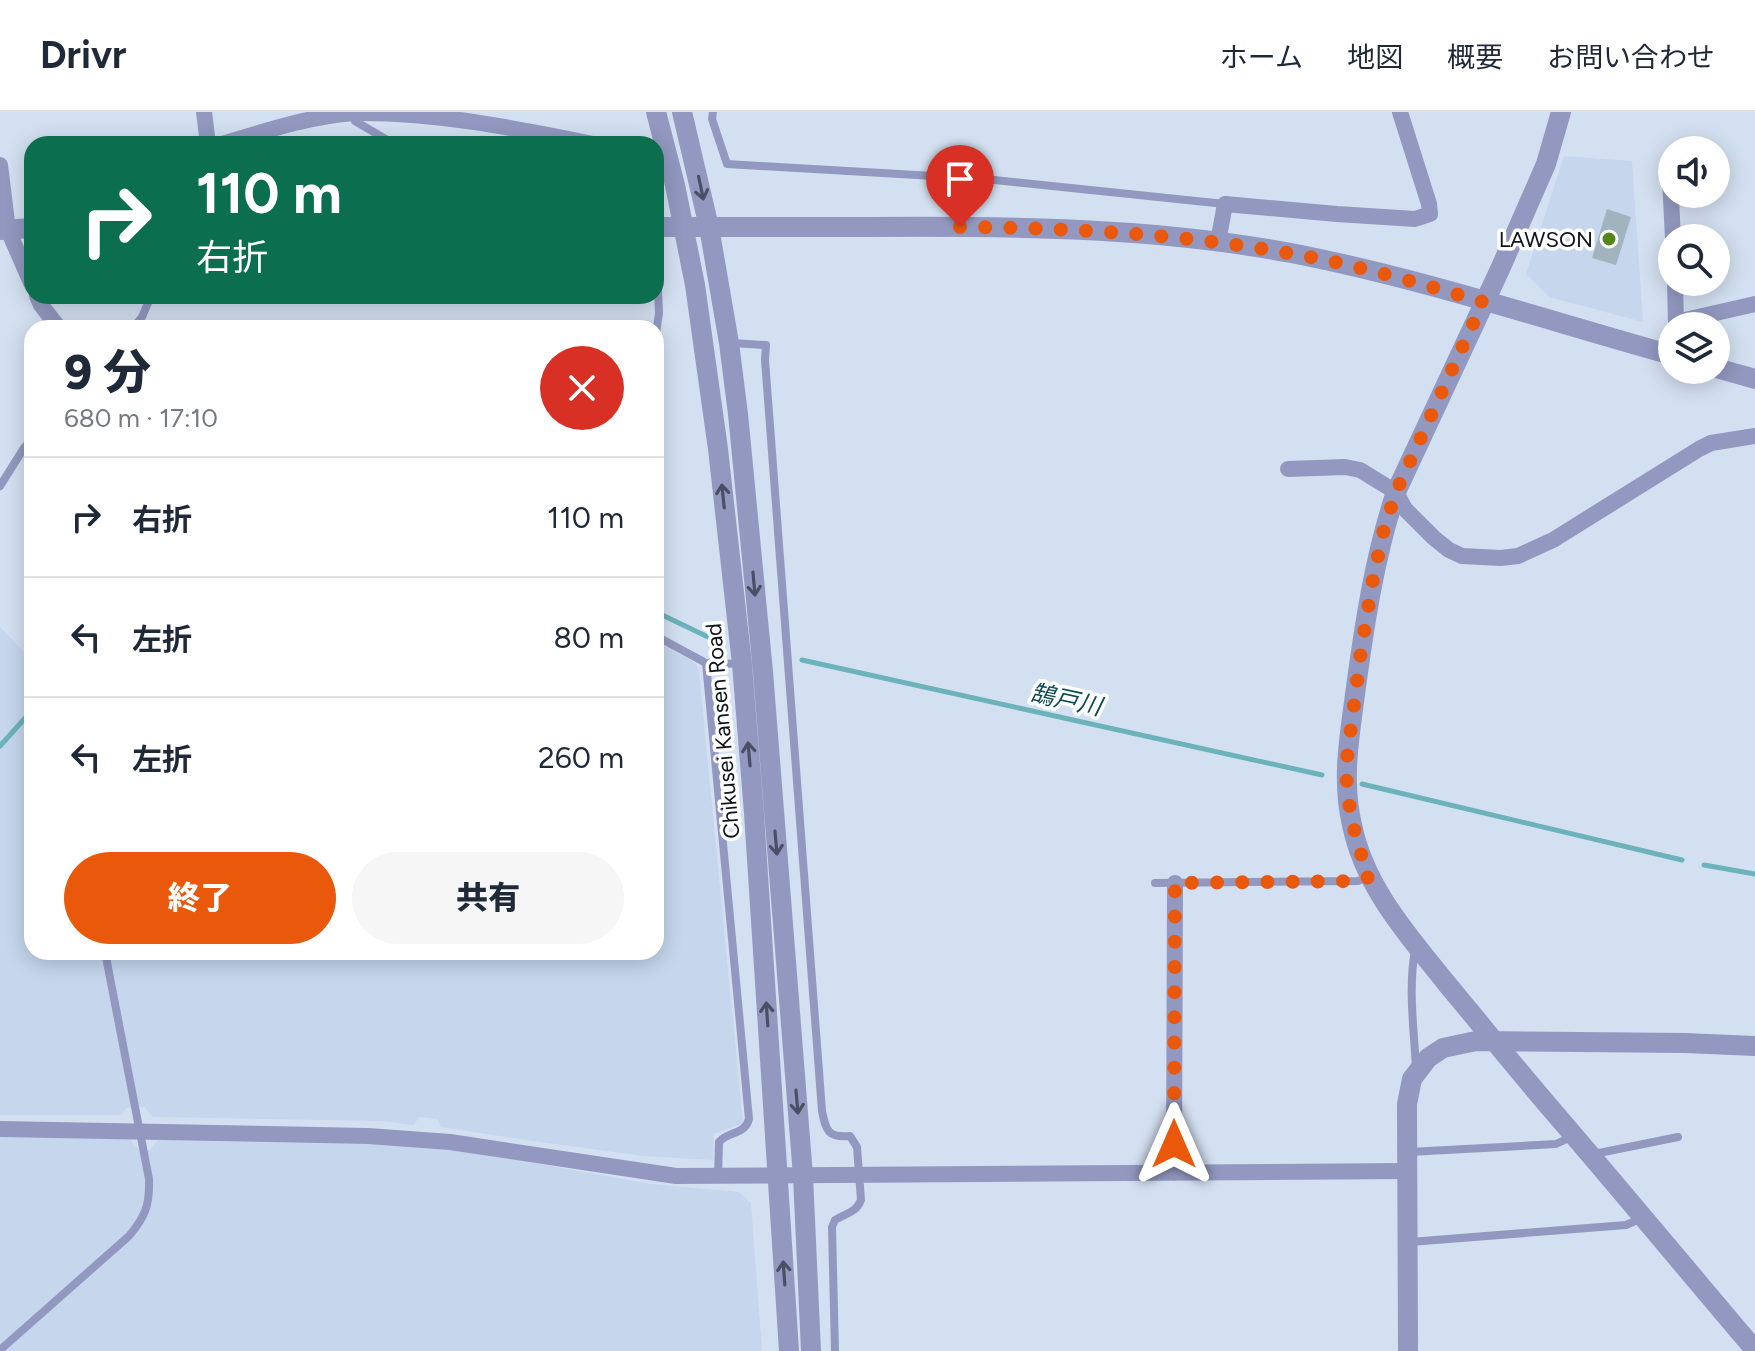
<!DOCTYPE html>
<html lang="ja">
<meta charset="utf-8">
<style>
:root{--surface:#fff;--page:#f6f6f7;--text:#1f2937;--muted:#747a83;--line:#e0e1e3;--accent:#ea580c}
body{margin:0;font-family:Figtree,"Noto Sans JP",sans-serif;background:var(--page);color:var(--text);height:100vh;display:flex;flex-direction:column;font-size:30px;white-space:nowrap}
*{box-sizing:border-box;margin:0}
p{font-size:26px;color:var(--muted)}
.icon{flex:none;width:44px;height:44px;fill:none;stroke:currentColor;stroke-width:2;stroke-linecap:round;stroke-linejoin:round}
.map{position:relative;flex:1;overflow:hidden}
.panel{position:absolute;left:24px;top:208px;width:640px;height:640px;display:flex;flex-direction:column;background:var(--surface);border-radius:24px;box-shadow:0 4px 20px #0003}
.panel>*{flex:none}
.guide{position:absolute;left:24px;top:24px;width:640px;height:168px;border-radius:24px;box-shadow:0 4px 20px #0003;background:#0b6e4f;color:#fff;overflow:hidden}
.buttons{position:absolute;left:1658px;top:24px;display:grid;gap:16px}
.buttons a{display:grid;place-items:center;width:72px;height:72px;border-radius:50%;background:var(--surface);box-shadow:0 4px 20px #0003;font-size:40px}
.pin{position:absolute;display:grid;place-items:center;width:68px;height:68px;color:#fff;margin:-82px -34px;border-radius:50% 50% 50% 0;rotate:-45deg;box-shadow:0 0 8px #0007}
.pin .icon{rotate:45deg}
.me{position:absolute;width:88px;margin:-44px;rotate:0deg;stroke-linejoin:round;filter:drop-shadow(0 0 6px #0008)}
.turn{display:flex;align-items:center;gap:28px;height:168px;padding:0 40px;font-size:36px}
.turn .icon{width:104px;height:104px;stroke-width:2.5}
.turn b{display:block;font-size:56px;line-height:68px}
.round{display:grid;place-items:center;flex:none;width:84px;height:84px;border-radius:42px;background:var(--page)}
.overview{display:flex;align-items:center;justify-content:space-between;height:136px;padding:0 40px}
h1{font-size:48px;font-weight:800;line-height:60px}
.button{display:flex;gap:16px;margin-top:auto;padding:16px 40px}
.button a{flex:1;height:92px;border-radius:48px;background:var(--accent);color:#fff;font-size:32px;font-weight:800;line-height:92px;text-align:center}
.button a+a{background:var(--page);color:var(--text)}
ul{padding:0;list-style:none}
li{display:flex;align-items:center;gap:24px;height:120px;padding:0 40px;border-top:2px solid var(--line)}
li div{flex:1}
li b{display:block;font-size:30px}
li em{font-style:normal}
header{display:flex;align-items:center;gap:48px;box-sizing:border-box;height:112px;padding:0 40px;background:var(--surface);border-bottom:2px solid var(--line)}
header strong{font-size:38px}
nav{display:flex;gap:44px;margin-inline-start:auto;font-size:28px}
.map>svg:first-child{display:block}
.built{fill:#c5d6ed}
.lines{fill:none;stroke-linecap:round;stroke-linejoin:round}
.stream{stroke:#6cb2ba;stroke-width:5}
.building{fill:#a0b4be}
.service{stroke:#9398c0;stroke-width:8}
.minor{stroke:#9398c0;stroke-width:16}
.tertiary{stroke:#9398c0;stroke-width:20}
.oneway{stroke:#4b4f65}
.route{stroke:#ea580c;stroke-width:14;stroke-dasharray:0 25.2}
.poi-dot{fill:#558619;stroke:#fff;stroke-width:3}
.labels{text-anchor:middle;stroke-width:7;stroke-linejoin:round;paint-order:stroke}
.poi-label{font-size:22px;fill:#10141a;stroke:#fff;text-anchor:end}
.street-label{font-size:22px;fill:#10141a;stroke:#fff}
.water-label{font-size:24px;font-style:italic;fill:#0c4c52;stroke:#fff}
</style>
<header>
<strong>Drivr</strong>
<nav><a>ホーム</a><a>地図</a><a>概要</a><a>お問い合わせ</a></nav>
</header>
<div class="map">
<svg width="1755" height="1239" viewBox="0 0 1755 1239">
<rect width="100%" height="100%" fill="#d3e0f1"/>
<path class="built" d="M1564 44 1632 49 1643 210 1549 185 1526 162Z
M0 515 32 548V840H656V530L691 548 696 553 699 560 743 1011 714 1022 713 1048 643 1044 519 1027 441 1015 438 1007 419 1005 414 1013 381 1009 152 1005 145 995 126 996 122 1003H0Z
M0 1025 130 1027 135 1035 150 1038 158 1028 404 1033 452 1036 651 1072 739 1080 751 1091 762 1239H0Z"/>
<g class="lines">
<path class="stream" d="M656 500 708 525
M802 548 1322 663
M0 634 27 604 32 602
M1362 672 1682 748
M1704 753 1755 762"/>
</g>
<path class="building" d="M1607 97 1631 105 1616 153 1592 146Z"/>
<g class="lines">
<path class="service" d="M713 0 712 7 727 52 985 67 1225 92
M353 1 355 9 394 32
M656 175 658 178 659 201 656 222
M133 216 142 205 151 184
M732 231 766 233 765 248 822 999C826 1019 828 1026 850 1024L857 1035 861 1088C856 1101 846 1101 835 1108L832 1115 835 1239
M0 374 24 336 32 327
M656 524 706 551 740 552
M706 551 749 1007C745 1023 728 1019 719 1030L718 1065
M1155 771 1358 769 1369 765
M1415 838C1408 877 1414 917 1416 956
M1409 1040 1556 1032 1573 1024
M1594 1042 1678 1025
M1410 1130 1626 1113 1642 1106
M0 1238 129 1124C145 1105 150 1093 149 1067L105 840"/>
<path class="minor" d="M204 0 208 32
M222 32C265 19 310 4 355 1 435 0 515 16 593 32
M0 53 8 118 32 173
M1670 67 1673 126
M1218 130 1225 92 1337 102 1415 107 1430 102 1429 92 1400 0
M1675 170 1676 214
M37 184 41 193 59 216
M1676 210 1755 192
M1288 357 1345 355 1360 358 1396 380 1405 397 1434 426 1449 438 1462 444 1501 446 1518 444 1553 428 1699 337 1711 331 1755 324
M0 1017 368 1024 450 1030 676 1064 1407 1059
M1174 1061 1175 771"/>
<path class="tertiary" d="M656 0 675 73 695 173 718 337 742 552 754 701 789 1239
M682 0 709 115 729 231 738 302 763 560 803 1064 811 1239
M1561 0 1546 52 1501 155 1396 380C1375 443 1365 509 1356 575 1350 622 1341 666 1352 713 1365 776 1408 823 1447 872 1482 914 1516 956 1552 998 1620 1077 1687 1158 1755 1238
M656 115C727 115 797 115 868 115 1009 114 1152 115 1291 141 1420 166 1546 208 1672 243
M0 118 32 116
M1716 256 1755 267
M1408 1239 1407 992 1412 967 1428 946 1443 936 1476 929 1685 931 1755 934"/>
</g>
<defs><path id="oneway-shaft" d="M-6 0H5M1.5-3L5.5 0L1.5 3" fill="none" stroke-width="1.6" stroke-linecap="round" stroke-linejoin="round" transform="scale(2)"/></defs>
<g class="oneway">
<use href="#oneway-shaft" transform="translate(701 76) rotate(78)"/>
<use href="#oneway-shaft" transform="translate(723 384) rotate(-96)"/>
<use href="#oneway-shaft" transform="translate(754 472) rotate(85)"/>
<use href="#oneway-shaft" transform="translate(749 642) rotate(-95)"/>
<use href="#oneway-shaft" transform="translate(776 731) rotate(85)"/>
<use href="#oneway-shaft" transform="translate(767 902) rotate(-94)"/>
<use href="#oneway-shaft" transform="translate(797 990) rotate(85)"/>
<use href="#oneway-shaft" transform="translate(784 1161) rotate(-94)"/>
</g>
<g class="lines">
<path class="route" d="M960 115C1070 116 1180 122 1288 141 1354 152 1419 171 1483 190L1396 380 1384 417 1373 467 1361 539 1346 654C1347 694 1355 728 1369 765L1358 769 1175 771 1174 1032"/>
</g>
<circle class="poi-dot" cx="1609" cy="127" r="8"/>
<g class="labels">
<g class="poi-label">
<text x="1593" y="135">LAWSON</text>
</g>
<g class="street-label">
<text transform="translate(722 619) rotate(-95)" y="8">Chikusei Kansen Road</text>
</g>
<g class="water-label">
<text transform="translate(1066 588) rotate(12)" y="8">鵠戸川</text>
</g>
</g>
</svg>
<div class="buttons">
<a><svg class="icon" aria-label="sound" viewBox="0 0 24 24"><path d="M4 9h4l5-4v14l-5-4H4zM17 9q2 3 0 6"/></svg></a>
<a><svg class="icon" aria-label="search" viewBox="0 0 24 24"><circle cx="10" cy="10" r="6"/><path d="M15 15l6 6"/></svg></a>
<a><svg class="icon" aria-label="layers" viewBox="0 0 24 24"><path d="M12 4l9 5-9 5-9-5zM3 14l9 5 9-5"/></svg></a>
</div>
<div class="pin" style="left:960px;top:115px;background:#d93025"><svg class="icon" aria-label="arrive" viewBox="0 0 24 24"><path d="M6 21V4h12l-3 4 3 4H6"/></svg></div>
<svg class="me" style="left:1174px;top:1032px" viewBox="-20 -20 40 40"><path d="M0-17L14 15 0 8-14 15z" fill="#ea580c" stroke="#fff" stroke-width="4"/></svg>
<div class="guide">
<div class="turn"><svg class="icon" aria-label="right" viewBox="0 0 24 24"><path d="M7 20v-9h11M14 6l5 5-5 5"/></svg><div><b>110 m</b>右折</div></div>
</div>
<section class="panel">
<div class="overview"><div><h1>9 分</h1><p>680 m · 17:10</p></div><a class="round" style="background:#d93025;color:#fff"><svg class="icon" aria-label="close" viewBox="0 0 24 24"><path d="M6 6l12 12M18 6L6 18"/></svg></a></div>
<ul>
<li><svg class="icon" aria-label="right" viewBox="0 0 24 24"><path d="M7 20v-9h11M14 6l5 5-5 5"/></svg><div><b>右折</b></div><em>110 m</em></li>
<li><svg class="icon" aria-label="left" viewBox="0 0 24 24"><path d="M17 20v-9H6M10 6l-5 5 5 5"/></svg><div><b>左折</b></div><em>80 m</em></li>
<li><svg class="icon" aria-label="left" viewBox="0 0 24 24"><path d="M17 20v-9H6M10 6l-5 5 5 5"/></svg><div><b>左折</b></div><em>260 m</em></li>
</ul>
<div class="button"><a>終了</a><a>共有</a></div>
</section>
</div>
